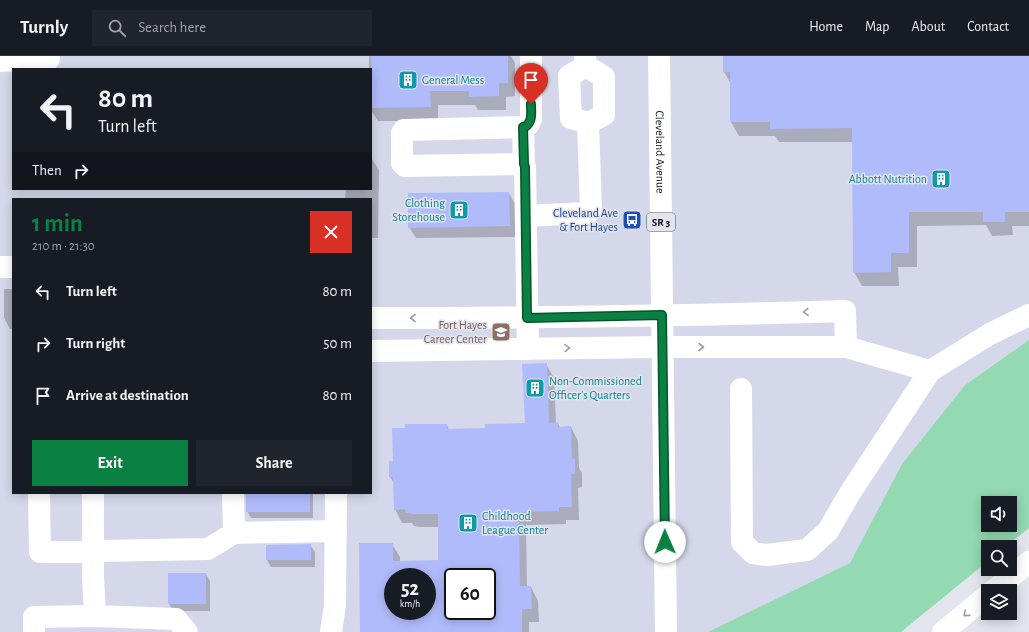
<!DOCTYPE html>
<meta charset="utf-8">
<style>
:root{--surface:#171b24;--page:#20242c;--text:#f1f3f6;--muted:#9ea1a6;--line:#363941;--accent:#0b8043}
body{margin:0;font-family:"Alegreya Sans",sans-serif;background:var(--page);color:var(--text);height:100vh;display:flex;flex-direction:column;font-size:15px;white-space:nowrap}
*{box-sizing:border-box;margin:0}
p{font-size:13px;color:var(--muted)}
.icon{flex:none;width:22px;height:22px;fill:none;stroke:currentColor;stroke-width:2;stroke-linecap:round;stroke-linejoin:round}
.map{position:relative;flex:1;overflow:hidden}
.details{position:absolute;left:12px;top:142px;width:360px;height:296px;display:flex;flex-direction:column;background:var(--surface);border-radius:0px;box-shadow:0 2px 10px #0003}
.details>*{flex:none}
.banner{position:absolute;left:12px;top:12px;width:360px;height:122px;border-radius:0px;box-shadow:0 2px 10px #0003;background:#171b24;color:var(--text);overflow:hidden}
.buttons{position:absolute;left:981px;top:440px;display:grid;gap:8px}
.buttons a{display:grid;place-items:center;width:36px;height:36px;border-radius:0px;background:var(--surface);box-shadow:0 2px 10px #0003;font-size:20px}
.speed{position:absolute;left:384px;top:512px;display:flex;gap:8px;font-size:20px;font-weight:700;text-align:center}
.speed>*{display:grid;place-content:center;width:52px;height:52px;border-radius:50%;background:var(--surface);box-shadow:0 2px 10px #0003;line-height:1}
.speed small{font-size:10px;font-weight:400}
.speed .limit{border:2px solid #111;border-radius:6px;background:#fff;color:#111}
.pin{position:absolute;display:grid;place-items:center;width:34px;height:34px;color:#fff;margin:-41px -17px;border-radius:50% 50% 50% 0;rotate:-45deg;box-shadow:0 0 4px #0007}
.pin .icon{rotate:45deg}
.me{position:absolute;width:44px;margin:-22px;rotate:359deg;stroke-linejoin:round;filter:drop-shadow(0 0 3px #0008)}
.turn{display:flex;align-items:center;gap:14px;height:84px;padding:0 20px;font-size:18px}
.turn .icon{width:52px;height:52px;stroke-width:2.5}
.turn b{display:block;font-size:28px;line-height:34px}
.then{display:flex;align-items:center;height:38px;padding:0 20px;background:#0003;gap:8px;font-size:15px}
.round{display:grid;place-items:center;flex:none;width:42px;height:42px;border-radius:0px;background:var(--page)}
.summary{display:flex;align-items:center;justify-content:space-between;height:68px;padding:0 20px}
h1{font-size:24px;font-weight:600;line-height:30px;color:var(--accent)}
.primary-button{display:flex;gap:8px;margin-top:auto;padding:8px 20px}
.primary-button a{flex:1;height:46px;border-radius:0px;background:var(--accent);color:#fff;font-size:16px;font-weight:600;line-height:46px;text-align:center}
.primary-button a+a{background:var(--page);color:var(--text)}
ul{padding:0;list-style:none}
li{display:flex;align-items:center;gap:12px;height:52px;padding:0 20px}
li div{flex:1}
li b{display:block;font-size:15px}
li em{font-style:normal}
header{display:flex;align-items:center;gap:24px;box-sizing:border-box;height:56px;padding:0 20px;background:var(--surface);border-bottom:1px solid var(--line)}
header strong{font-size:19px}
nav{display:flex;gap:22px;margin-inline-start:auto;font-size:14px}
.search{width:280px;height:36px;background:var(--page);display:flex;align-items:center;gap:10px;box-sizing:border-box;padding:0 14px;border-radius:0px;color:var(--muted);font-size:15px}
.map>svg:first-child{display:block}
.built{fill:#d5d8ea;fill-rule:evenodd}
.green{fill:#93d9b2;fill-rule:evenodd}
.shadow{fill:#0003;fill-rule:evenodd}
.building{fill:#b0bbfb;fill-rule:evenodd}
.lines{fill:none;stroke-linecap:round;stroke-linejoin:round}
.minor{stroke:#fff;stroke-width:22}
.major{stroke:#fff;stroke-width:22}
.highway{stroke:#fff;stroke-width:22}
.oneway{stroke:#9f9fa0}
.route-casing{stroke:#07532c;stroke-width:10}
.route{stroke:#0b8043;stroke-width:7}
.labels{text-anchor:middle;stroke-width:3;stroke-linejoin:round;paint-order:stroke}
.shield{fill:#e2e4ee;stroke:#4e4f54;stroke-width:1}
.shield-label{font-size:11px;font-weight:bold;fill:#0e0f12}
.culture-label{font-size:12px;fill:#0d838f;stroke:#e2e4ee;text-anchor:start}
.street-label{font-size:12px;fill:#0e0f12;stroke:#e2e4ee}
.transit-label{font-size:12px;fill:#164399;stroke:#e2e4ee;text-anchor:end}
.education-label{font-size:12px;fill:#785e54;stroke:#e2e4ee;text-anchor:end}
</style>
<header>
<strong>Turnly</strong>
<div class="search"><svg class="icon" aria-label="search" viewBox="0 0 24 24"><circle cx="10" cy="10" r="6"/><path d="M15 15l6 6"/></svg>Search here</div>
<nav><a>Home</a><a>Map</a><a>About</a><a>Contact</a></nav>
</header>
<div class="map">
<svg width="1029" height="576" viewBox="0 0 1029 576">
<rect width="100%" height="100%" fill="#e2e4ee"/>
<path class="built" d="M0 0H1029V284L965 329 902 408 850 507 708 576H0ZM13 13H371V133H13ZM13 143H371V437H13ZM393 521H427V555H393ZM453 521H487V555H453Z"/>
<path class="green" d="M1029 284V472L1005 491H988V505L901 576H708L850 507 902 408 965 329ZM988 447H1010V469H988Z"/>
<path class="shadow" d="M369 0H511L515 7V40L506 41V54H478L475 49H438V65H378L371 54V13H369Z
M724 0H1029V170H1012L1013 179 992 180 986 169 917 170V211H898L899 230H862L854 216 853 86H779L775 80H739L731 66V28L724 16Z
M371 103H372L379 114 378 182H371V143H345L346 133H371Z
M509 137 515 148V181L416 182 409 171Z
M4 233H13V273H10L4 262Z
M546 308 554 322 556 367H558L560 372 571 371 578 385 579 412 582 417V431L578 432 579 464H566V468L526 469 527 531H531L538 545 539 566H529V576H361L392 488 400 501V506L439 505V471H419L414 470 412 467H402L395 453 394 427 390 421 394 405 447 369 449 374 486 373 526 368ZM393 521H427V555H393ZM453 521H487V555H453Z
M120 437H214V438H121Z
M246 437H313V462H251L247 455Z
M310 489 315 496V511H271L267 504Z
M206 518 210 525V555H173L169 548Z"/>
<path class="building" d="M371 0H508V27H499V40L469 41V35H430L431 51 371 52Z
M723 0H1029V156H1005V166H983V156H909V197H891V216L853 217 852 72 770 73V66H730V16H723Z
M509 136 510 170 408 172V137Z
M547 307 549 367 558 366V371L571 370 572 403 575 402V418H571L572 451H559V455L519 456 520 530H531L532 553H522V576H360L359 487H393V505L438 504V458H410V457H406L405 453 394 454 393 421H389V405H393L392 372H405V368H447V373L485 372V368L525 367 522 308ZM393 521H427V555H393ZM453 521H487V555H453Z
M246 437H310V456H246Z
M311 488V504H266V489Z
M168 517H206V548H168Z"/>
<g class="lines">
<path class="minor" d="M0 5 49 3
M586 10 569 20 571 62 588 67
M523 71 524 108
M526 160 586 157 589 156 591 154 588 67 604 59V21L586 10 585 0
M0 211H13
M371 262C529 262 687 260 845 255L846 291
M528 293 525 111 524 108 405 110 402 107V77L404 74 525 71 529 68 531 63V0
M371 295 662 291H846L930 315 850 437 828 475 807 494 767 499 753 497 742 486 741 333
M930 315 990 278 1029 259
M39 437 40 496 208 493 234 477 233 437
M93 437V520L95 560
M234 477 336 475
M34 576V561L95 560 176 563 187 576
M331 576 335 549 336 437"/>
<path class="major" id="s1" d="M659 0 666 576"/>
<path class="highway" d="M993 535 1029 506
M943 576 988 539"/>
</g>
<defs><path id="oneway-chevron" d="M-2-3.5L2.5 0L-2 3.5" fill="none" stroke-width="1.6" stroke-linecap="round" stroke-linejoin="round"/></defs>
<g class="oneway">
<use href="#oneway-chevron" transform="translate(806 256) rotate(178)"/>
<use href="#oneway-chevron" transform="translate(413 262) rotate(180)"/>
<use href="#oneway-chevron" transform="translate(701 291)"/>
<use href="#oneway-chevron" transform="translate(567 292) rotate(-1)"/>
<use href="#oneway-chevron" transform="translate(966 558) rotate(140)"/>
</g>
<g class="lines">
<g class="route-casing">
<path id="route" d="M531 48C531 57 533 65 525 71H523L524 108 525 111 527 262 662 259 665 486"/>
</g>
<use href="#route" class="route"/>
</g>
<defs>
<g id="building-square" transform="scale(1)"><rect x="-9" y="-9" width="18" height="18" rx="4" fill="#0f9aa8" stroke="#e2e4ee"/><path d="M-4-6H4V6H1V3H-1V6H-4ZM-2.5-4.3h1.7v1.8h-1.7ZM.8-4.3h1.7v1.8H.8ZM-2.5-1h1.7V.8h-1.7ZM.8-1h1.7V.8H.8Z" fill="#fff"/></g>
<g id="bus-square" transform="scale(1)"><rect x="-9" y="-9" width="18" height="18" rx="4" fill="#1a4fb4" stroke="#e2e4ee"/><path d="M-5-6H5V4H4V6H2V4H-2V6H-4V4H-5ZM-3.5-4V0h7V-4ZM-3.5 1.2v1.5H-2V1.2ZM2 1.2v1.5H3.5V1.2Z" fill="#fff"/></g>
<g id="school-square" transform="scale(1)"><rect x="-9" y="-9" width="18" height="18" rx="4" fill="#8d6e63" stroke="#e2e4ee"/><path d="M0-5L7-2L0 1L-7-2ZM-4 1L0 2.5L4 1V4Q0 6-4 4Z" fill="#fff"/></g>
</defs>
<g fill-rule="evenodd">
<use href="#building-square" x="408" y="24"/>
<use href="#building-square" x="941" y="123"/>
<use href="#building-square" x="459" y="154"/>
<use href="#bus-square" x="632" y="164"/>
<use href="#school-square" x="501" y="276"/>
<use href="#building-square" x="535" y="332"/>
<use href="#building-square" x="468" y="467"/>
</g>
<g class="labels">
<rect class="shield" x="647" y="157" width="28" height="18" rx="3"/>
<g class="shield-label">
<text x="661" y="170">SR 3</text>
</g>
<g class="culture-label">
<text x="422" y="28">General Mess</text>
<text x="927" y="127" text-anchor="end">Abbott Nutrition</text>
<text x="445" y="151" text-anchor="end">Clothing<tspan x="445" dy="14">Storehouse</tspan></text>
<text x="549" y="329">Non-Commissioned<tspan x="549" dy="14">Officer's Quarters</tspan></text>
<text x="482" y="464">Childhood<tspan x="482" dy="14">League Center</tspan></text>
</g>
<g class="street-label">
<text dy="4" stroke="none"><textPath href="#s1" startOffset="96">Cleveland Avenue</textPath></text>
</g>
<g class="transit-label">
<text x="618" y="161">Cleveland Ave<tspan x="618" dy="14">&amp; Fort Hayes</tspan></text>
</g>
<g class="education-label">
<text x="487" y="273">Fort Hayes<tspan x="487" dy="14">Career Center</tspan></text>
</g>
</g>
</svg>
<div class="buttons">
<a><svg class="icon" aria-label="sound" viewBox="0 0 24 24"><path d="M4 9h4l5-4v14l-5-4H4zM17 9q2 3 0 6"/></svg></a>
<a><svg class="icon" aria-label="search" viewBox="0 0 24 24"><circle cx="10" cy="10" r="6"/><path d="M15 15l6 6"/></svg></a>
<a><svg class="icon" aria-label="layers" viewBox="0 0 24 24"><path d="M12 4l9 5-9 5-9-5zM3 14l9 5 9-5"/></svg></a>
</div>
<div class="speed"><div>52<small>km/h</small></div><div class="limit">60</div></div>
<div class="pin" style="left:531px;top:48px;background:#d93025"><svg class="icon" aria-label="arrive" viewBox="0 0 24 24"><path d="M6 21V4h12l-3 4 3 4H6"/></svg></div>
<svg class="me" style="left:665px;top:486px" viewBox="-20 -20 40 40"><circle r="19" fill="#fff"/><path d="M0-13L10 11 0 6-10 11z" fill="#0b8043"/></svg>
<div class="banner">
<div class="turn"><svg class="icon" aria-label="left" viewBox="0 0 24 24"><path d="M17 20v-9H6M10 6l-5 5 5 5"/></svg><div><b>80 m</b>Turn left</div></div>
<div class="then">Then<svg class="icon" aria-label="right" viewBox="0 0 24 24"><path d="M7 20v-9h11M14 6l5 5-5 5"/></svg></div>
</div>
<section class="details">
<div class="summary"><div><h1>1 min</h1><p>210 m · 21:30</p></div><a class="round" style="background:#d93025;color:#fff"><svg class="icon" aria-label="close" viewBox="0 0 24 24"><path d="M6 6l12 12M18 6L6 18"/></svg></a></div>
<ul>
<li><svg class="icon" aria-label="left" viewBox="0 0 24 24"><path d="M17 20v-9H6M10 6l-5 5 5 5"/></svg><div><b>Turn left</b></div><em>80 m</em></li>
<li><svg class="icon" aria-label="right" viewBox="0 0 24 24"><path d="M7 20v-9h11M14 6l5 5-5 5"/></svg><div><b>Turn right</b></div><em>50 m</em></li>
<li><svg class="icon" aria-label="arrive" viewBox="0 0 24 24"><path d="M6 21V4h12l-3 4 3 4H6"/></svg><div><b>Arrive at destination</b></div><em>80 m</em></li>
</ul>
<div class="primary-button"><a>Exit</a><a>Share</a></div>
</section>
</div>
